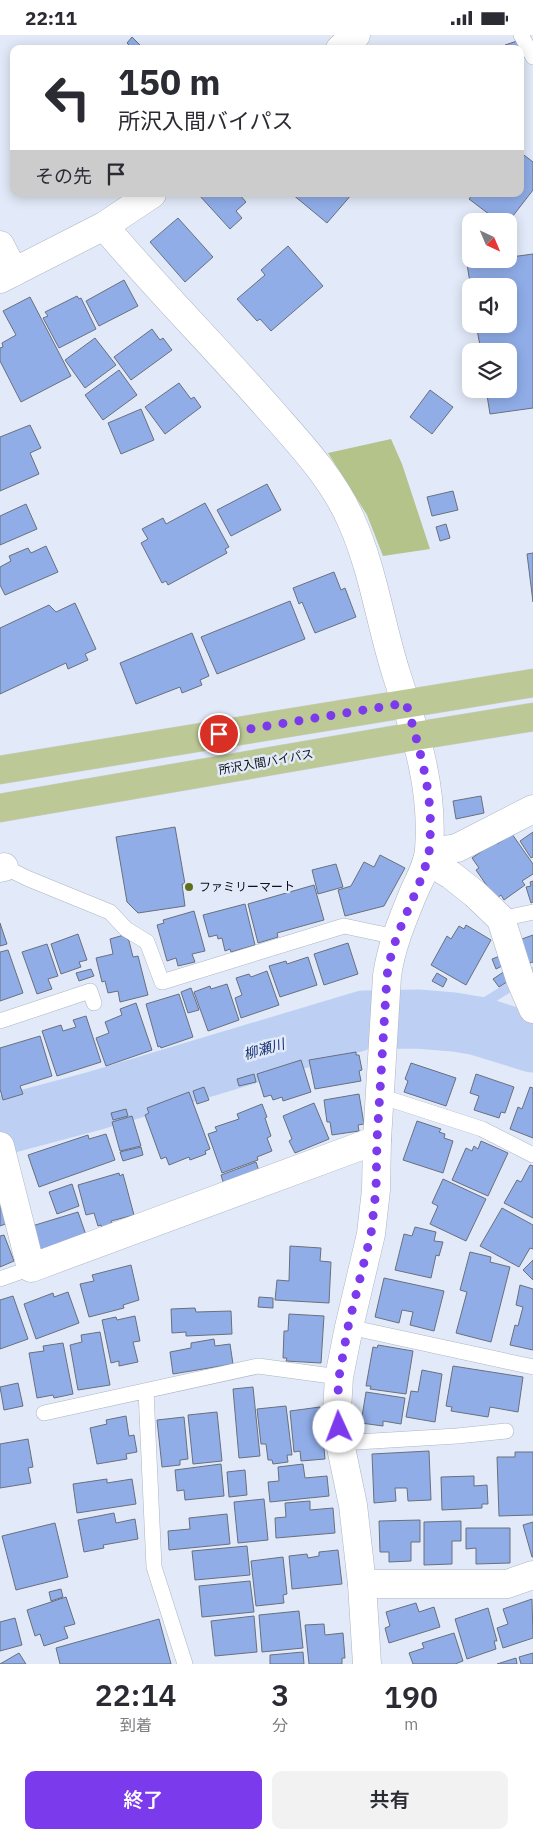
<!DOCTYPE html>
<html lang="ja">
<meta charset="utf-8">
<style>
:root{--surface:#fff;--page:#f2f2f3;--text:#2b2b33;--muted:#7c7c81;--accent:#7c3aed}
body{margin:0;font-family:"IBM Plex Sans","Noto Sans JP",sans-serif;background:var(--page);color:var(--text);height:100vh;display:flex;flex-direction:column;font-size:19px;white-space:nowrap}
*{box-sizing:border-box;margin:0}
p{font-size:16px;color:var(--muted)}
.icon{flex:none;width:28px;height:28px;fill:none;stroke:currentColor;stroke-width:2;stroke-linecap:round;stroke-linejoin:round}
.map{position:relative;height:1629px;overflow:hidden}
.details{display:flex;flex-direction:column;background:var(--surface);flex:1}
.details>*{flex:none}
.hud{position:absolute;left:10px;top:10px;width:514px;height:152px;border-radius:10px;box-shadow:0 2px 12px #0003;background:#fff;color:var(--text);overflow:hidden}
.needle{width:32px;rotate:136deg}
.controls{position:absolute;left:462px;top:178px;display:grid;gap:10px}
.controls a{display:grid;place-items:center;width:55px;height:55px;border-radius:10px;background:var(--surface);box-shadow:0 2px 12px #0003;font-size:25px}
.pin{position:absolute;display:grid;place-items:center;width:42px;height:42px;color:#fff;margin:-21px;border:2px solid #fff;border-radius:50%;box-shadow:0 1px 5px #0007}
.me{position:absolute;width:55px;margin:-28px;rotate:358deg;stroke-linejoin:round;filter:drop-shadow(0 0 4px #0008)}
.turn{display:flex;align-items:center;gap:18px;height:105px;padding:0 25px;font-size:22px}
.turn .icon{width:65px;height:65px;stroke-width:2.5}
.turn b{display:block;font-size:35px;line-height:42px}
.then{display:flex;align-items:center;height:48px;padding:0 25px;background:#0003;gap:10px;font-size:19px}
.eta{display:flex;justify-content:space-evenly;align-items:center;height:85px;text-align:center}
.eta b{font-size:30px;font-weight:600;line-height:35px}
.action{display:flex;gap:10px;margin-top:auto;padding:10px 25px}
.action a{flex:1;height:58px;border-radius:10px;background:var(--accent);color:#fff;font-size:20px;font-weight:600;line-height:58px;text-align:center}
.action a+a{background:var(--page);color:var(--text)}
.status{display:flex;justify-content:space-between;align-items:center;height:35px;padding:0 25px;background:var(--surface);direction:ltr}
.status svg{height:14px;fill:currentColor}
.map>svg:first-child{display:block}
.green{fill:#b3c389}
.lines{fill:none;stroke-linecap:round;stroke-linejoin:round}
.stream{stroke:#bdd0f4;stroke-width:10}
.river{stroke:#bdd0f4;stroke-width:59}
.building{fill:#90ade8;stroke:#69707d}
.service-casing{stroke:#adb4c2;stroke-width:16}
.minor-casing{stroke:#adb4c2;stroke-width:29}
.tertiary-casing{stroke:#adb4c2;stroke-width:29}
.primary-casing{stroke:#cfcfd0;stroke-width:29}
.service{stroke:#fff;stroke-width:15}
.minor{stroke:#fff;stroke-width:28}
.tertiary{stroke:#fff;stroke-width:28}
.primary{stroke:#bcc996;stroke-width:28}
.route{stroke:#7c3aed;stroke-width:9;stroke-dasharray:0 16.2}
.poi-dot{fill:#5e701d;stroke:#e2eaf9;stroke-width:2}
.labels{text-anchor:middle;stroke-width:5;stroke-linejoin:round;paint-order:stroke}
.street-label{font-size:12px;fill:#0e1015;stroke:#e2eaf9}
.poi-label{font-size:12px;fill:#0e1015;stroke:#e2eaf9;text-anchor:start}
.water-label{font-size:14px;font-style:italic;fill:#152f73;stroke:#e2eaf9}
</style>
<div class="status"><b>22:11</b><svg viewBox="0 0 49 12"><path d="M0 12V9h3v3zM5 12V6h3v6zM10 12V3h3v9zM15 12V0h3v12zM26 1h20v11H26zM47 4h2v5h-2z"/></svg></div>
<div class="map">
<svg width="533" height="1629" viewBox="0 0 533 1629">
<rect width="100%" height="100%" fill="#e2eaf9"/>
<path class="green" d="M391 404 402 429 430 514 383 521 367 480 328 418Z"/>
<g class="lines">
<path class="stream" d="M454 987 533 937"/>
<path class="river" d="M0 1091 94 1066 364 985 417 984 454 987 478 991 533 1008"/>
</g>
<path class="building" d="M132 2 144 14H133L127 8Z
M517 6 519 14H506L505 10Z
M520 117 533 127V155L509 186H498L469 164 473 159H520Z
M200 159H239L246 167 236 176 242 183 230 194 199 160Z
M292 159H352L327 188Z
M178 183 213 222 185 247 150 207Z
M288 211 323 251 271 296 260 284 257 286 237 264 265 240 261 235Z
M509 218 511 222 533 219V373L490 379 486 354H509V316H481L476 289H509V251H471V254L467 229 492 224H509Z
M124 245 138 271 99 291 86 266Z
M77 261 79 264 81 263 96 294 59 313 43 283 48 281 45 277Z
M30 262 71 341 21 367 0 326V313L3 312 2 308 16 300 3 276Z
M152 294 160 305 163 303 172 315 131 345 114 322Z
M95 303 116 330 85 353 65 325Z
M119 335 137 360 103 385 85 360Z
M179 348 191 364 194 362 201 372 165 399 145 372Z
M430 355 453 372 432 399 410 382Z
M141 374 154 405 121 419 108 388Z
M30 390 41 413 30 418 39 439 0 456V402Z
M267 449 281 475 231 501 217 475Z
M453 456 458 475 432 481 427 462Z
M205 468 229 512 225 514 227 518 168 550 166 546 162 548 141 508 148 504 142 494 163 483 166 489Z
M26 469 37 494 0 510V481Z
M446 489 450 503 440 506 436 492Z
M46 511 58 537 5 560 0 550V532L11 526 9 521 28 513 31 518Z
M533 518V567L527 519Z
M334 537 341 555 345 553 356 582 315 598 302 567 299 569 293 553Z
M290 566 305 604 217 639 201 602Z
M75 568 96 614 85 619 88 625 68 634 66 628 0 659V593L49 570 56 577Z
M192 598 209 641 200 645 202 650 182 658 180 652 136 669 120 628Z
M481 761 484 778 456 784 453 766Z
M175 792 185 849H182L185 871 138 878 127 867 116 802Z
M533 797V822L531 823 520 806Z
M512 799 533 829V839L522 846 525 850 504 865 501 860 496 864 476 835 479 833 472 823 495 807 497 809Z
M380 820 405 833 384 871 345 881 338 855 351 851 364 827 374 832Z
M336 829 343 852 318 859 312 835Z
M533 846V867L531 868 526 852 531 851 530 847Z
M314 850 324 885 277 898 278 902 258 908 248 869Z
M245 869 255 910 231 917 230 914 225 916 222 903 218 904 217 900 209 902 203 880Z
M194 876 205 916 192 919 195 927 178 931 176 923 167 926 157 890 164 888 163 885Z
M0 888 7 909 0 911Z
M466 890 491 905 466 950 431 930 447 901 451 904 459 891 464 894Z
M78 899 87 925 79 927 81 932 61 939 51 909Z
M124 900 129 906 133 922 138 921 148 960 120 967 118 956 108 958 105 946 102 947 96 923 113 919 110 904Z
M533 900V927L527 929 519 905Z
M348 908 358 939 324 950 314 919Z
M47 909 58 941 48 944 52 954 37 959 22 917Z
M8 915 23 958 0 966V917Z
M500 921 504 930 496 934 492 924Z
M308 922 317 950 280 962 269 931 286 926 287 929Z
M91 934 94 941 79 946 76 938Z
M267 936 279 970 241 983 235 963 242 960 236 943 249 939 251 942Z
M505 936 510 945 499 952 493 944Z
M437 938 447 944 443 952 432 946Z
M227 949 239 985 208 996 194 957 210 951 211 954Z
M191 953 199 975 188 978 181 957Z
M179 959 193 1002 161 1013 160 1011 158 1012 146 969Z
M136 968 152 1015 106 1031 96 1003 109 998 105 987 122 980 120 974Z
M86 981 101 1027 57 1041 42 996 61 990 63 996 76 992 73 985Z
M40 1001 52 1041 20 1051 23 1059 3 1065 0 1054V1013Z
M356 1017V1020H359L362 1035 359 1036 361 1046 315 1054 309 1025Z
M301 1025 311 1057 283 1066 282 1062 273 1065 271 1060 264 1062 257 1039Z
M411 1028 456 1043 446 1071 404 1057 408 1046 405 1044Z
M254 1039 256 1047 239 1051 237 1044Z
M476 1039 514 1052 505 1078 501 1077 499 1083 474 1075 479 1061 470 1058Z
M204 1052 209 1065 197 1069 193 1056Z
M530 1052 533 1053V1103L510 1094 518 1072 522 1074Z
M189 1057 210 1114 205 1116 206 1119 190 1125 189 1122 169 1130 166 1122 161 1124 145 1080 149 1078 147 1073Z
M359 1059 364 1089 358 1090 359 1096 332 1100 330 1087H327L324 1065Z
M314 1068 329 1104 295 1118 289 1106 292 1104 283 1081Z
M262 1069 267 1082 265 1083 271 1101 267 1103 272 1116 257 1122 258 1125 222 1138 208 1099 217 1096 215 1092 239 1084 237 1079Z
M126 1074 128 1081 113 1085 111 1078Z
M132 1081 141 1111 120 1116 112 1087Z
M417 1086 441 1094 439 1097 445 1099 444 1103 453 1106 443 1138 403 1125Z
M106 1099 115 1125 39 1152 28 1120 88 1100 89 1104Z
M481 1106 508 1118 488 1161 452 1145 466 1113 472 1116 474 1111 478 1114Z
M141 1112 143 1120 123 1126 120 1117Z
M256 1127 259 1136 224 1150 221 1140Z
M530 1130 533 1131V1183L504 1168 517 1145 521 1147Z
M119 1138 120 1141 123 1139 134 1180 111 1186 112 1191 102 1194 101 1190 98 1191 94 1178 86 1180 78 1150Z
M443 1144 486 1164 466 1206 430 1189 438 1171 432 1168Z
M72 1149 79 1171 57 1179 49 1157Z
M0 1167 8 1188 0 1191Z
M502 1173 533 1190V1214L530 1213 519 1232 480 1211Z
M78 1177 87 1203 41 1217 32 1191Z
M415 1192 436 1197 434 1206 443 1207 439 1221 436 1220 431 1243 395 1235 404 1199 412 1201Z
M4 1200 14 1226 0 1232V1201Z
M290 1211 321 1213 320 1226 331 1227 329 1268 275 1265 277 1245 289 1246Z
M470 1217 491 1222 490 1227 510 1232 491 1307 456 1298 467 1257 460 1255Z
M533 1225V1245L523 1235Z
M131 1230 139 1265 123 1270 124 1273 89 1282 80 1249 94 1246 92 1240Z
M384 1243 444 1256 434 1296 410 1290 413 1277 402 1275 399 1288 375 1282Z
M520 1250 533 1254V1315L510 1310 515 1290 518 1291 523 1272 516 1270Z
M68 1257 79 1288 36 1304 24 1269 53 1258 54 1262Z
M13 1261 28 1304 0 1314V1265Z
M259 1262 273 1263V1273L258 1272Z
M195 1273 196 1277 231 1276 232 1299 186 1301V1297L172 1298 171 1274Z
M289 1279 324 1281 321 1328 286 1326 287 1323H283L284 1296H288Z
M135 1281 140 1306 133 1307 138 1327 119 1331V1326L111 1328 102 1285 116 1282 117 1285Z
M100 1297 110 1350 78 1355 70 1310 82 1307 81 1300Z
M214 1304 215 1311 230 1309 233 1329 173 1339 170 1317 191 1313V1308Z
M63 1308 73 1359 54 1363 53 1360 37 1363 29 1318 44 1316 43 1311Z
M378 1310 413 1316 406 1359 370 1354 371 1351H366L373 1312 377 1313Z
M453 1331 523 1342 518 1377 490 1372 488 1382 451 1376 452 1372 446 1371Z
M422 1335 442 1339 435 1387 406 1382 411 1356 418 1357Z
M18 1348 23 1371 4 1375 0 1352Z
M253 1352 260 1421 239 1423 233 1354Z
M366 1357 405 1363 401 1389 383 1386V1391L361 1388Z
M286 1371 292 1420H287L288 1427 273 1429 272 1425H268L266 1409H261L257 1374Z
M320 1372 325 1424 301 1426 300 1416 294 1417 290 1376Z
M217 1377 222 1426 193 1429 188 1380Z
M126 1381 129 1401 134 1400 137 1417 126 1419 127 1424 97 1429 90 1393 107 1389 106 1385Z
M184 1382 188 1424 180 1425V1430L162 1432 157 1385Z
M28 1404 33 1432 28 1433 31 1448 0 1453V1409Z
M429 1416 431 1465 408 1466 407 1453H395L396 1466 374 1468 372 1419Z
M515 1417H533V1480L499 1481 497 1422H515Z
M221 1429 224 1461 185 1465 184 1455 177 1456 175 1435Z
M303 1429 305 1443 327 1441 329 1461 270 1467 268 1447 279 1446 278 1432Z
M245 1435 247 1460 229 1462 227 1437Z
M474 1441V1451L487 1450 488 1469H482V1473L442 1475 441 1442Z
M107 1444V1448L132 1444 136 1469 77 1478 73 1449Z
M264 1464 268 1505 238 1508 234 1467Z
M310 1466V1475L333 1473 335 1498 276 1503 275 1483 286 1482 285 1468Z
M114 1478 116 1488 135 1484 138 1504 103 1510 104 1513 84 1517 78 1485Z
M227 1479 230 1509 169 1515 168 1496 190 1494 189 1483Z
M420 1485V1507H411V1526L389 1527V1517H380L379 1486Z
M461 1486V1506H452V1529L424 1530V1487Z
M533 1487V1522H532L523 1490Z
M55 1488 68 1542 16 1555 2 1501Z
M466 1493H510V1528L476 1529V1513L466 1514Z
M247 1511 250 1540 195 1545 192 1516Z
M338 1515 342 1549 292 1554 289 1521 307 1519 308 1523 319 1521V1517Z
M283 1522 287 1559 283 1560 284 1568 256 1571 251 1526Z
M250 1546 254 1577 202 1582 199 1551Z
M61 1554 63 1562 51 1566 49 1557Z
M66 1562 75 1589 64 1592 68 1603 44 1611 40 1599 35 1601 27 1575Z
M532 1564 533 1603 503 1613 497 1593 508 1589 503 1574Z
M416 1568 419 1577 434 1572 440 1592 389 1608 385 1593 390 1591 386 1577Z
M488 1573 497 1606H494L496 1614 467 1624 455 1584Z
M299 1576 303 1613 262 1617 259 1580Z
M254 1581 257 1617 215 1621 211 1586Z
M15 1583 22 1610 0 1616V1587Z
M159 1584 171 1629H60L56 1613Z
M324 1589 325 1600 343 1598 345 1623H342V1629H309L305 1590Z
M454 1598 463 1626 455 1629H413L409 1618 424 1613 422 1608Z
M303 1617 304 1629H270V1620Z
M19 1618 26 1629H0Z
M533 1618V1629H521L519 1622Z
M516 1623 517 1629H497Z"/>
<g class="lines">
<g class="service-casing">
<path id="service" d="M521 0 533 22
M4 832 29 844 110 877 126 894 147 907 162 947 344 891 396 902
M501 884 533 877
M0 986 90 956 94 968
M380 1061 482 1094 533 1120
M0 1244 31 1233
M349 1292 533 1332
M146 1356 154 1532 185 1629
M44 1378 258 1331 339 1342
M340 1408 457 1401 506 1396"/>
</g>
<g class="minor-casing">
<path id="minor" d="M0 210 14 237
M429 817 457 813 533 774
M427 826 451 840 475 859 501 884 520 944 533 974
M0 833 4 832
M0 1111 31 1233 377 1105
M362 1549H507L533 1540"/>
</g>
<g class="tertiary-casing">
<path id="tertiary" d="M340 14 356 0
M104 191C158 255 217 314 272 377 301 410 333 444 351 485 373 534 380 587 396 638 415 697 434 751 429 815 428 830 419 845 413 859 402 886 391 912 387 941L377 1105 376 1155 371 1199 349 1292 339 1342 337 1375 340 1408 353 1470 362 1549 367 1629
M0 244 104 191 152 159"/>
</g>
<g class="primary-casing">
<path id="primary" d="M0 735 533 648
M0 773 416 701 533 682"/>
</g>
<use href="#service" class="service"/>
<use href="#minor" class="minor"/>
<use href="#tertiary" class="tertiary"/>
<use href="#primary" class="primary"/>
</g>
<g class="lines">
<path class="route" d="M219 699 406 668C419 712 433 757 430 803 429 811 430 819 427 826 415 867 393 897 387 941L377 1105 376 1155 371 1199 348 1292 339 1342 337 1375 339 1392"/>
</g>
<circle class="poi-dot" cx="189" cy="852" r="5"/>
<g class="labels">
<g class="street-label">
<text transform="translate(266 727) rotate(-10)" y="4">所沢入間バイパス</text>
</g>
<g class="poi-label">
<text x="199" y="856">ファミリーマート</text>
</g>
<g class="water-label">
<text transform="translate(264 1014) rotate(-16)" y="5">柳瀬川</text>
</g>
</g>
</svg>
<div class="controls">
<a><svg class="needle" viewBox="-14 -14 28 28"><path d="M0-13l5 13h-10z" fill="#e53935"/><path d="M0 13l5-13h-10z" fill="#7c7c81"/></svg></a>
<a><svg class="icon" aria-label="sound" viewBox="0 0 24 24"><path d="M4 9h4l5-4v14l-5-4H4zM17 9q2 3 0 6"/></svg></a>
<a><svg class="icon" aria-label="layers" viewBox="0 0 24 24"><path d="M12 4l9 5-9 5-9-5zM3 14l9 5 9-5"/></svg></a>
</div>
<div class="pin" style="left:219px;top:699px;background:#d93025"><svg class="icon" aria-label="arrive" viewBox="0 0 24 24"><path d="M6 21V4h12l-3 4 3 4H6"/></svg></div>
<svg class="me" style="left:339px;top:1392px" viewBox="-20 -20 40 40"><circle r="19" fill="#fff"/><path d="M0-13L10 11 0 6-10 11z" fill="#7c3aed"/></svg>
<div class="hud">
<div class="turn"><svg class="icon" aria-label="left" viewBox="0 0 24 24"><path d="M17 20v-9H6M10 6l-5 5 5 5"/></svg><div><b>150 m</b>所沢入間バイパス</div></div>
<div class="then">その先<svg class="icon" aria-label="arrive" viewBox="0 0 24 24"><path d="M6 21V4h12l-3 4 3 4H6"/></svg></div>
</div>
</div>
<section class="details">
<div class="eta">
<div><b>22:14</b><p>到着</p></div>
<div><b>3</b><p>分</p></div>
<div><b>190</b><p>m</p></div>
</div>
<div class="action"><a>終了</a><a>共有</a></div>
</section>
